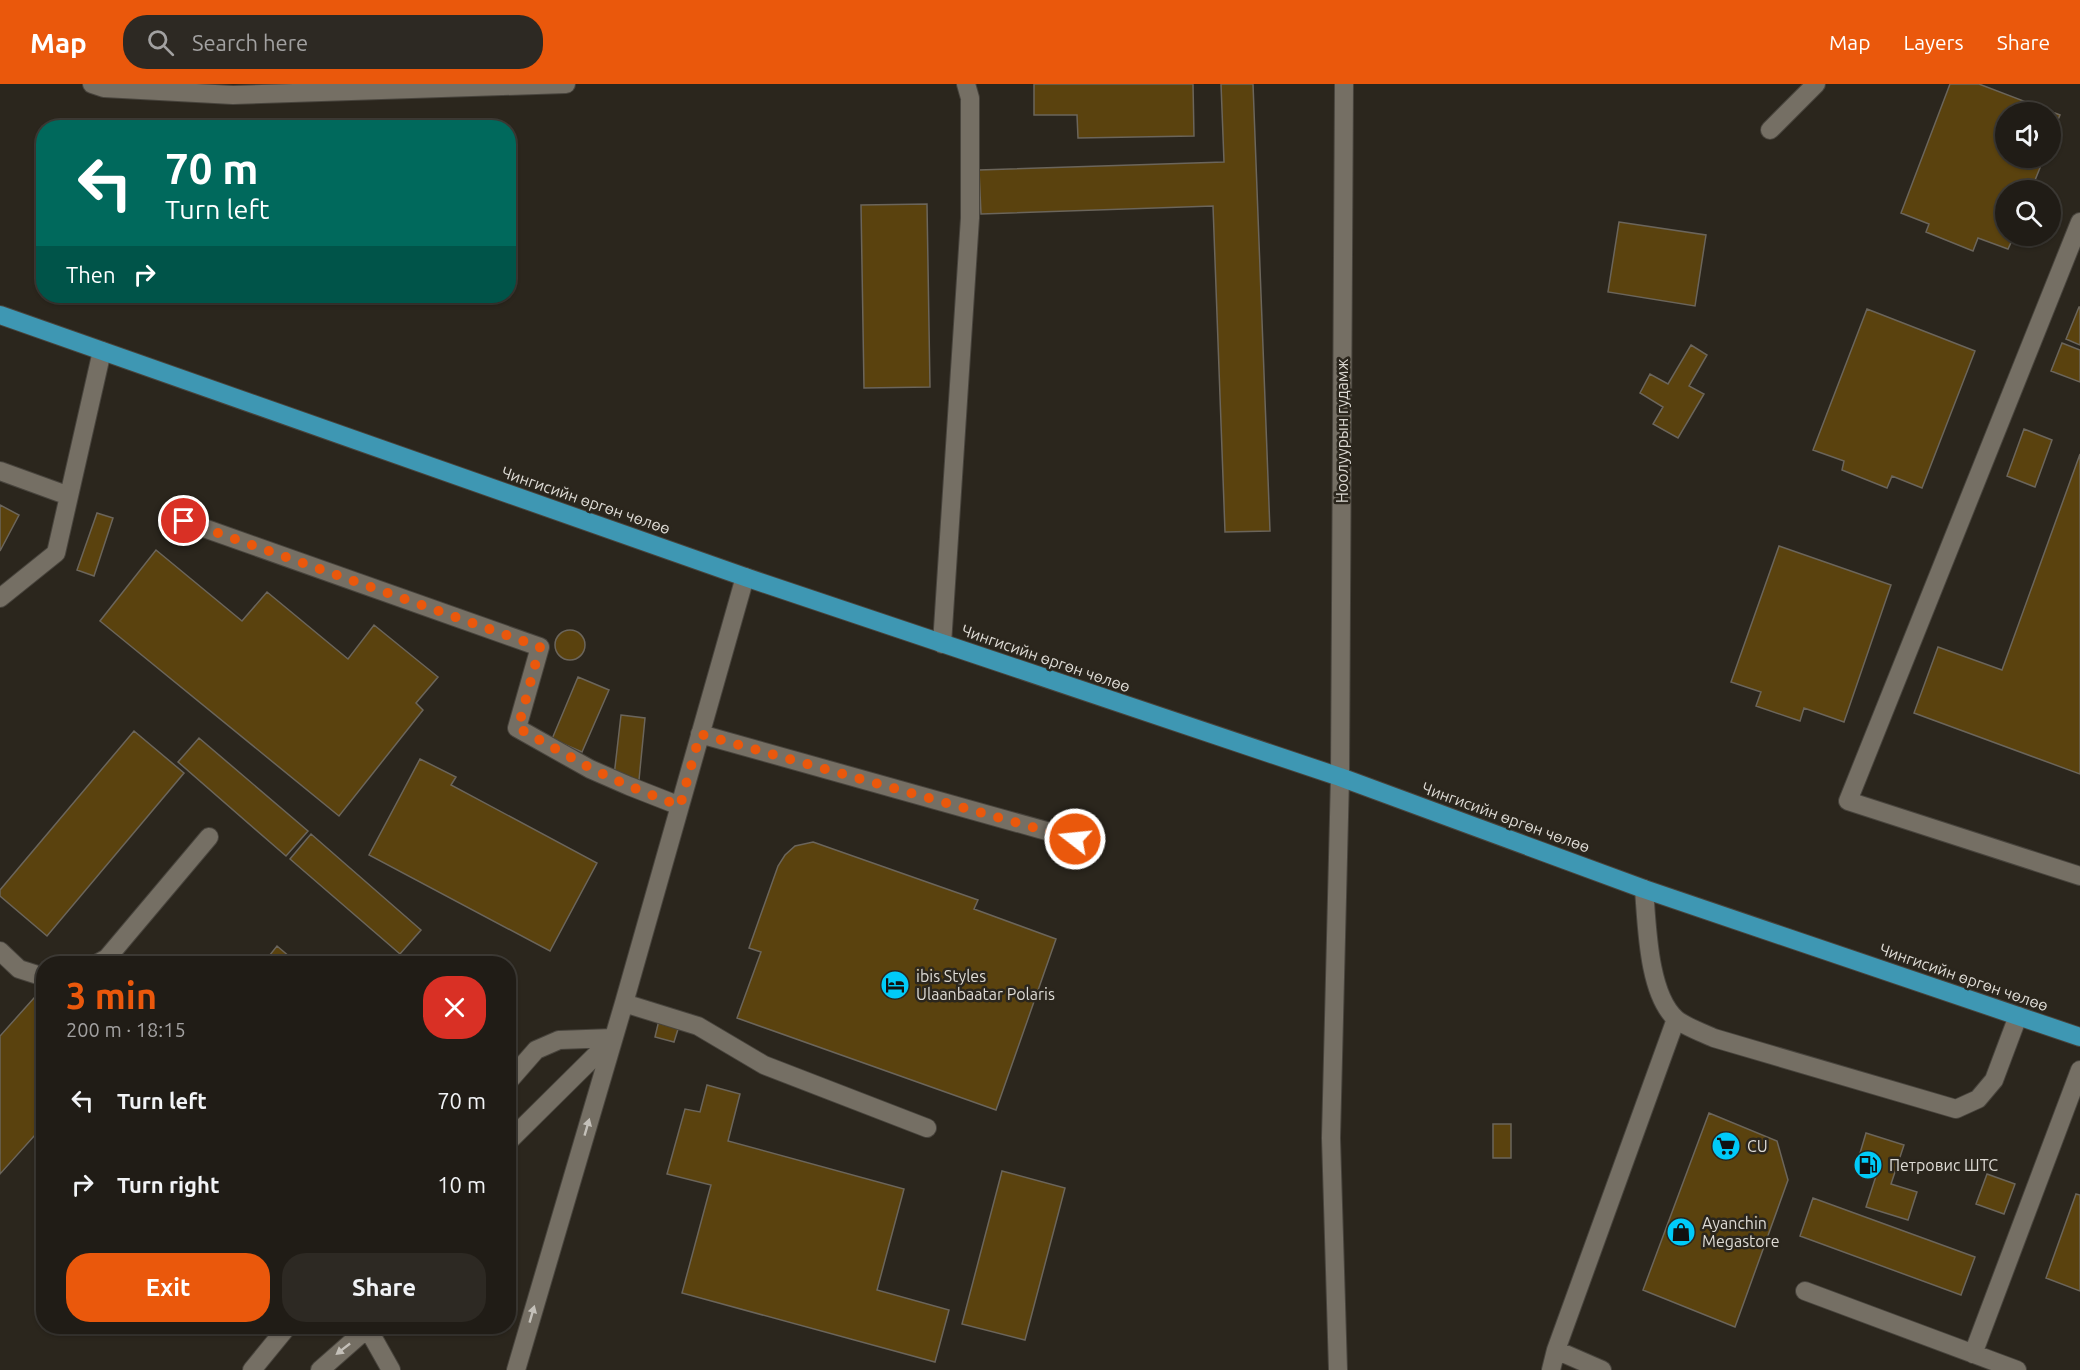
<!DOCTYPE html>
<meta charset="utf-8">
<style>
:root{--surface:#201c16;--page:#2d2923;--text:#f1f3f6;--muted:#a2a1a1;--line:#3d3a35;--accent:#ea580c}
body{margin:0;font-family:Ubuntu,sans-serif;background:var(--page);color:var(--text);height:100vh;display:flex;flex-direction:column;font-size:22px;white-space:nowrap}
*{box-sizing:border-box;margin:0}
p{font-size:20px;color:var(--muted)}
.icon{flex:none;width:33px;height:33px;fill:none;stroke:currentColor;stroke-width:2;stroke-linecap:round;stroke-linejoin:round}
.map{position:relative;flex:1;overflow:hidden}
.details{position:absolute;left:36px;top:872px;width:480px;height:378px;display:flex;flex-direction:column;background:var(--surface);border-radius:24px;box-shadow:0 2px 4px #0004,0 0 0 2px var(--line)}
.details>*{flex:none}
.hud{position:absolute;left:36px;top:36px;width:480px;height:183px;border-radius:24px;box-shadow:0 2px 4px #0004,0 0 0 2px var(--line);background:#00695c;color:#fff;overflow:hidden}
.fabs{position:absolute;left:1995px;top:18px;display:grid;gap:12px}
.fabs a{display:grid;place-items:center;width:66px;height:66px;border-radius:50%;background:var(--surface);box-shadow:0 2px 4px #0004,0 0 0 2px var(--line);font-size:30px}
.pin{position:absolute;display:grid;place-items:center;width:51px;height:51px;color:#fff;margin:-26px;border:3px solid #fff;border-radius:50%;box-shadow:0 2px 6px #0007}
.me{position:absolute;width:66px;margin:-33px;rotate:286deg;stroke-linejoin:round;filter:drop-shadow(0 0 4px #0008)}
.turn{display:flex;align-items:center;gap:21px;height:126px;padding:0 30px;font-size:27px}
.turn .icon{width:78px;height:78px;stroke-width:2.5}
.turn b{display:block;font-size:42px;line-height:51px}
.then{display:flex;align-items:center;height:57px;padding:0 30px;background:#0003;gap:12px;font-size:22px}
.round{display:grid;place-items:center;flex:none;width:63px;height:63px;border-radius:24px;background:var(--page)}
.summary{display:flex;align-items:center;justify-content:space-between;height:102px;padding:0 30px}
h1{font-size:36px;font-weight:600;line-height:45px;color:var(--accent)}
.action{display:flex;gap:12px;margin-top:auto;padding:12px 30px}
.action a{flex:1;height:69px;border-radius:24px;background:var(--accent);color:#fff;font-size:24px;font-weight:600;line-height:69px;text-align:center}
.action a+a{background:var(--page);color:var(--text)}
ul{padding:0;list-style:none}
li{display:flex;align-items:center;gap:18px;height:84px;padding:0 30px}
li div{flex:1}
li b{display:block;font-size:22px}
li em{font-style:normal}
header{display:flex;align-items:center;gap:36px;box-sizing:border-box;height:84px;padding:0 30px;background:var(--accent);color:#fff}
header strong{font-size:28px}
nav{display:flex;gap:33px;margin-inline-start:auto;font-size:21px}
.search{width:420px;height:54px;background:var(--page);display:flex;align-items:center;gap:15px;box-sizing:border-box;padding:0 21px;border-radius:24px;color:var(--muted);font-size:22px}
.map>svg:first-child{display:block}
.building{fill:#5a420e;stroke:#6b655b;stroke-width:1.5}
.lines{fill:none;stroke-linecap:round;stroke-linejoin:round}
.lane-casing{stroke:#48443d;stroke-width:20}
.street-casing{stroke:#48443d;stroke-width:20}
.secondary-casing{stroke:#48443d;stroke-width:20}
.highway-casing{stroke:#48443d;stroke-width:20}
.lane{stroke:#756f64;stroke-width:18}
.street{stroke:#756f64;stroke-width:18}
.secondary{stroke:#756f64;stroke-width:18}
.highway{stroke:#3e97b3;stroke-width:18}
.oneway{fill:#c4c0b9}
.route{stroke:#ea580c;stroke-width:10;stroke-dasharray:0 18}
.labels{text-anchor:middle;stroke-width:5;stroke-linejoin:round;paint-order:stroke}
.street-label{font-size:16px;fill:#dedbd5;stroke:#2b261d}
.poi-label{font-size:16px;fill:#dedbd5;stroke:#2b261d;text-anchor:start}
</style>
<header>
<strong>Map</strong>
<div class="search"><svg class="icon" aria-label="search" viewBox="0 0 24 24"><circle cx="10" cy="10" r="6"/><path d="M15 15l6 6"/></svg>Search here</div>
<nav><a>Map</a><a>Layers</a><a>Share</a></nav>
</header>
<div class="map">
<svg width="2080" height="1286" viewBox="0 0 2080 1286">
<rect width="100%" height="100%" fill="#2b261d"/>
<path class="building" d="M1034 0H1193L1194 52 1078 54 1077 31H1034Z
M1221 0H1253L1270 447 1225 448 1213 122 981 130 979 86 1224 78Z
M1950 0H1979L2060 31 2050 55V28H2006V74H2044L2031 106H2006V152H2014L2008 165 1978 154 1973 167 1926 148 1929 140 1901 129Z
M927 120 930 303 864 304 861 121Z
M1619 138 1706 151 1695 222 1608 208Z
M2079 223H2080V261L2066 255Z
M1867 225 1975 267 1922 404 1892 392 1887 404 1842 386 1844 377 1813 366Z
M2062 259 2080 266V298L2051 287Z
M1691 261 1707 271 1689 302 1704 310 1678 354 1653 340 1663 323 1640 309 1650 290 1668 300Z
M2024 345 2052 356 2035 403 2007 392Z
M2080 370V690L1914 629 1938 563 2002 586Z
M0 421 19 431 0 467Z
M97 429 113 434 94 492 77 486Z
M1779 462 1891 501 1844 638 1804 624 1800 637 1756 622 1761 608 1731 598Z
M156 466 242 537 267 508 348 575 374 541 438 593 416 619 423 626 339 732 100 537Z
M555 561a15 15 0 1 1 30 0a15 15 0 1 1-30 0Z
M578 593 609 606 582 668 552 655Z
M621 631 645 634 639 696 614 692Z
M134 647 184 689 47 852 0 812V806Z
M199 654 308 747 286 772 178 678Z
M420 675 456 693 451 701 597 779 550 867 369 771Z
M311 750 421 846 400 870 290 775Z
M813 758 978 816 974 825 1056 855 996 1026 737 934 761 868 749 864 778 782 785 771 795 762Z
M277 862 297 879H268L265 877Z
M34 914 44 922V1041L0 1090V952Z
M659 936 679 942 674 958 655 953Z
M707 1001 740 1010 728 1057 904 1105 877 1206 949 1226 935 1278 682 1209 711 1101 667 1090 685 1025 700 1028Z
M1709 1029 1777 1057 1788 1096 1735 1243 1643 1206Z
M1493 1040H1511V1074H1493Z
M1866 1049 1904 1061 1891 1100 1917 1108 1908 1136 1866 1123 1876 1092 1855 1086Z
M1002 1087 1065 1104 1025 1256 962 1240Z
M1987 1090 2015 1100 2004 1130 1976 1120Z
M2076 1110 2080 1111V1207L2046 1194Z
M1813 1114 1975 1173 1961 1211 1800 1152Z"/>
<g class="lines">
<g class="lane-casing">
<path id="lane" d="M92 0 104 4 233 11 566 0
M1770 46 1816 0
M0 387 69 412
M184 437 540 563 517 644 590 685 629 702 680 722
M0 514 56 469 102 267
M942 560 970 134V14L966 0
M700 650 1075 755
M1644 805C1647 841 1648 910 1676 935 1684 942 1703 949 1714 954L1956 1025 1978 1015 1994 996 2018 932
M0 867 19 885 44 893
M98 879 107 874 209 753
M624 919 698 942 764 981 927 1044
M508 998 536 966 559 956 613 954
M508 1058 612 955
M1805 1207 2017 1286
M368 1245 391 1286
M1556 1266 1602 1286
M1973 1270 2080 986
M252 1286 288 1242
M320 1286 370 1242
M516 1286 624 919 745 493
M1338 1286 1331 1054 1340 693
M1551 1286 1556 1266 1676 935"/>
</g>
<g class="street-casing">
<path id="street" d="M2080 138 1848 717 2080 792"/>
</g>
<g class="secondary-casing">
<path id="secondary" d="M1340 693 1344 0"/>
</g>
<g class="highway-casing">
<path id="highway" d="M0 231 745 493 1340 693 1644 805 2080 953"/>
</g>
<use href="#lane" class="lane"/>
<use href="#street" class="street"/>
<use href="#secondary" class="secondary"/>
<use href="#highway" class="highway"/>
</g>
<defs><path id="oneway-solid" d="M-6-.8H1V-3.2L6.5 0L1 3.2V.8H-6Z" transform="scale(1.5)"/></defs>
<g class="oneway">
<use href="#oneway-solid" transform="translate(587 1043) rotate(-74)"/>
<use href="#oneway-solid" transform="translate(532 1230) rotate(-74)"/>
<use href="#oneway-solid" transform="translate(343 1265) rotate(142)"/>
</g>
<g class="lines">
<path class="route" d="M184 437 540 563 518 644 590 684 629 702 680 722 700 650 1075 755"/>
</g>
<defs>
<g id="hotel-disc" transform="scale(1.5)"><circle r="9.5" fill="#00cbf9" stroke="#2b261d"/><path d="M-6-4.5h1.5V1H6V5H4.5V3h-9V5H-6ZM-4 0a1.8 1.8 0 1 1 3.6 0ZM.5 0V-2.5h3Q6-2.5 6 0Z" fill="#111"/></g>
<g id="supermarket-disc" transform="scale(1.5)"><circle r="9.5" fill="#00cbf9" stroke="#2b261d"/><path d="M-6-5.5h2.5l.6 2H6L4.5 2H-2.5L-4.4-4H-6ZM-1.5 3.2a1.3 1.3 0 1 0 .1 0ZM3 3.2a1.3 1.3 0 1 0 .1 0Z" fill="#111"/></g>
<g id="fuel-disc" transform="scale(1.5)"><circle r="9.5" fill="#00cbf9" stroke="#2b261d"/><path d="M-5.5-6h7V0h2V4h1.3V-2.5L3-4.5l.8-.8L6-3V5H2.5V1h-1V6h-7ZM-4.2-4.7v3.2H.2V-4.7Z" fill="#111"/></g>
<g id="shop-disc" transform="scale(1.5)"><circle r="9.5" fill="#00cbf9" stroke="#2b261d"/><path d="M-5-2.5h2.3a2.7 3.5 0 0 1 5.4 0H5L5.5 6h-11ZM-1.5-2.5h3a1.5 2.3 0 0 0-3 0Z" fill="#111"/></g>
</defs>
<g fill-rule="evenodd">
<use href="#hotel-disc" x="895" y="901"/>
<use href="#supermarket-disc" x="1726" y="1062"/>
<use href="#fuel-disc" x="1868" y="1081"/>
<use href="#shop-disc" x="1681" y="1148"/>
</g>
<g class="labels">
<g class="street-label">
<text transform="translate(1342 347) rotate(-90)" y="6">Ноолуурын гудамж</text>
<text transform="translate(586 416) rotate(19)" y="6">Чингисийн өргөн чөлөө</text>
<text transform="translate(1046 574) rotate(19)" y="6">Чингисийн өргөн чөлөө</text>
<text transform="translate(1506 733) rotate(20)" y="6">Чингисийн өргөн чөлөө</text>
<text transform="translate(1964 893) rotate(19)" y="6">Чингисийн өргөн чөлөө</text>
</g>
<g class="poi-label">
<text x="916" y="898">ibis Styles<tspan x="916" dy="18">Ulaanbaatar Polaris</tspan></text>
<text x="1747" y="1068">CU</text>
<text x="1889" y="1087">Петровис ШТС</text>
<text x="1702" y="1145">Ayanchin<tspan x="1702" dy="18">Megastore</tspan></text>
</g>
</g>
</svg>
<div class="fabs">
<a><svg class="icon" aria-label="sound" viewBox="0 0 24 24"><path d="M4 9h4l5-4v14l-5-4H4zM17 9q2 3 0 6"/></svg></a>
<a><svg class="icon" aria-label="search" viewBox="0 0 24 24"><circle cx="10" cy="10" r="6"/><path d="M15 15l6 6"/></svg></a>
</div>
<div class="pin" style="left:184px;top:437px;background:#d93025"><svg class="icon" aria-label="arrive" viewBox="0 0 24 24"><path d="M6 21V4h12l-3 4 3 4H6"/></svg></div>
<svg class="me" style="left:1075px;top:755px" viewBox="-20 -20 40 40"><circle r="17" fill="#ea580c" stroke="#fff" stroke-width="3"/><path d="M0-11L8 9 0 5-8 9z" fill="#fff"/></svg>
<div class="hud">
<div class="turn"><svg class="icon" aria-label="left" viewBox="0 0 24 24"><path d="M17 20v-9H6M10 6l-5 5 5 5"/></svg><div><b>70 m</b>Turn left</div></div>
<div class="then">Then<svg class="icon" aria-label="right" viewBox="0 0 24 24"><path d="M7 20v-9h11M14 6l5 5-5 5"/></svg></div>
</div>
<section class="details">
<div class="summary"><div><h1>3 min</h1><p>200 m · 18:15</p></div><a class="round" style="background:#d93025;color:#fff"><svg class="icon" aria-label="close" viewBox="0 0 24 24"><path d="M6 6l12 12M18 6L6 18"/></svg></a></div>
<ul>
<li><svg class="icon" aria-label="left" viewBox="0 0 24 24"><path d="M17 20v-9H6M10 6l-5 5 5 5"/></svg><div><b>Turn left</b></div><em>70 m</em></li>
<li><svg class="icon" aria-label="right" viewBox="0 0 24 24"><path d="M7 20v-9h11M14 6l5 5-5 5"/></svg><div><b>Turn right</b></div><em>10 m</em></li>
</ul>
<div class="action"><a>Exit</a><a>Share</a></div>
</section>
</div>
